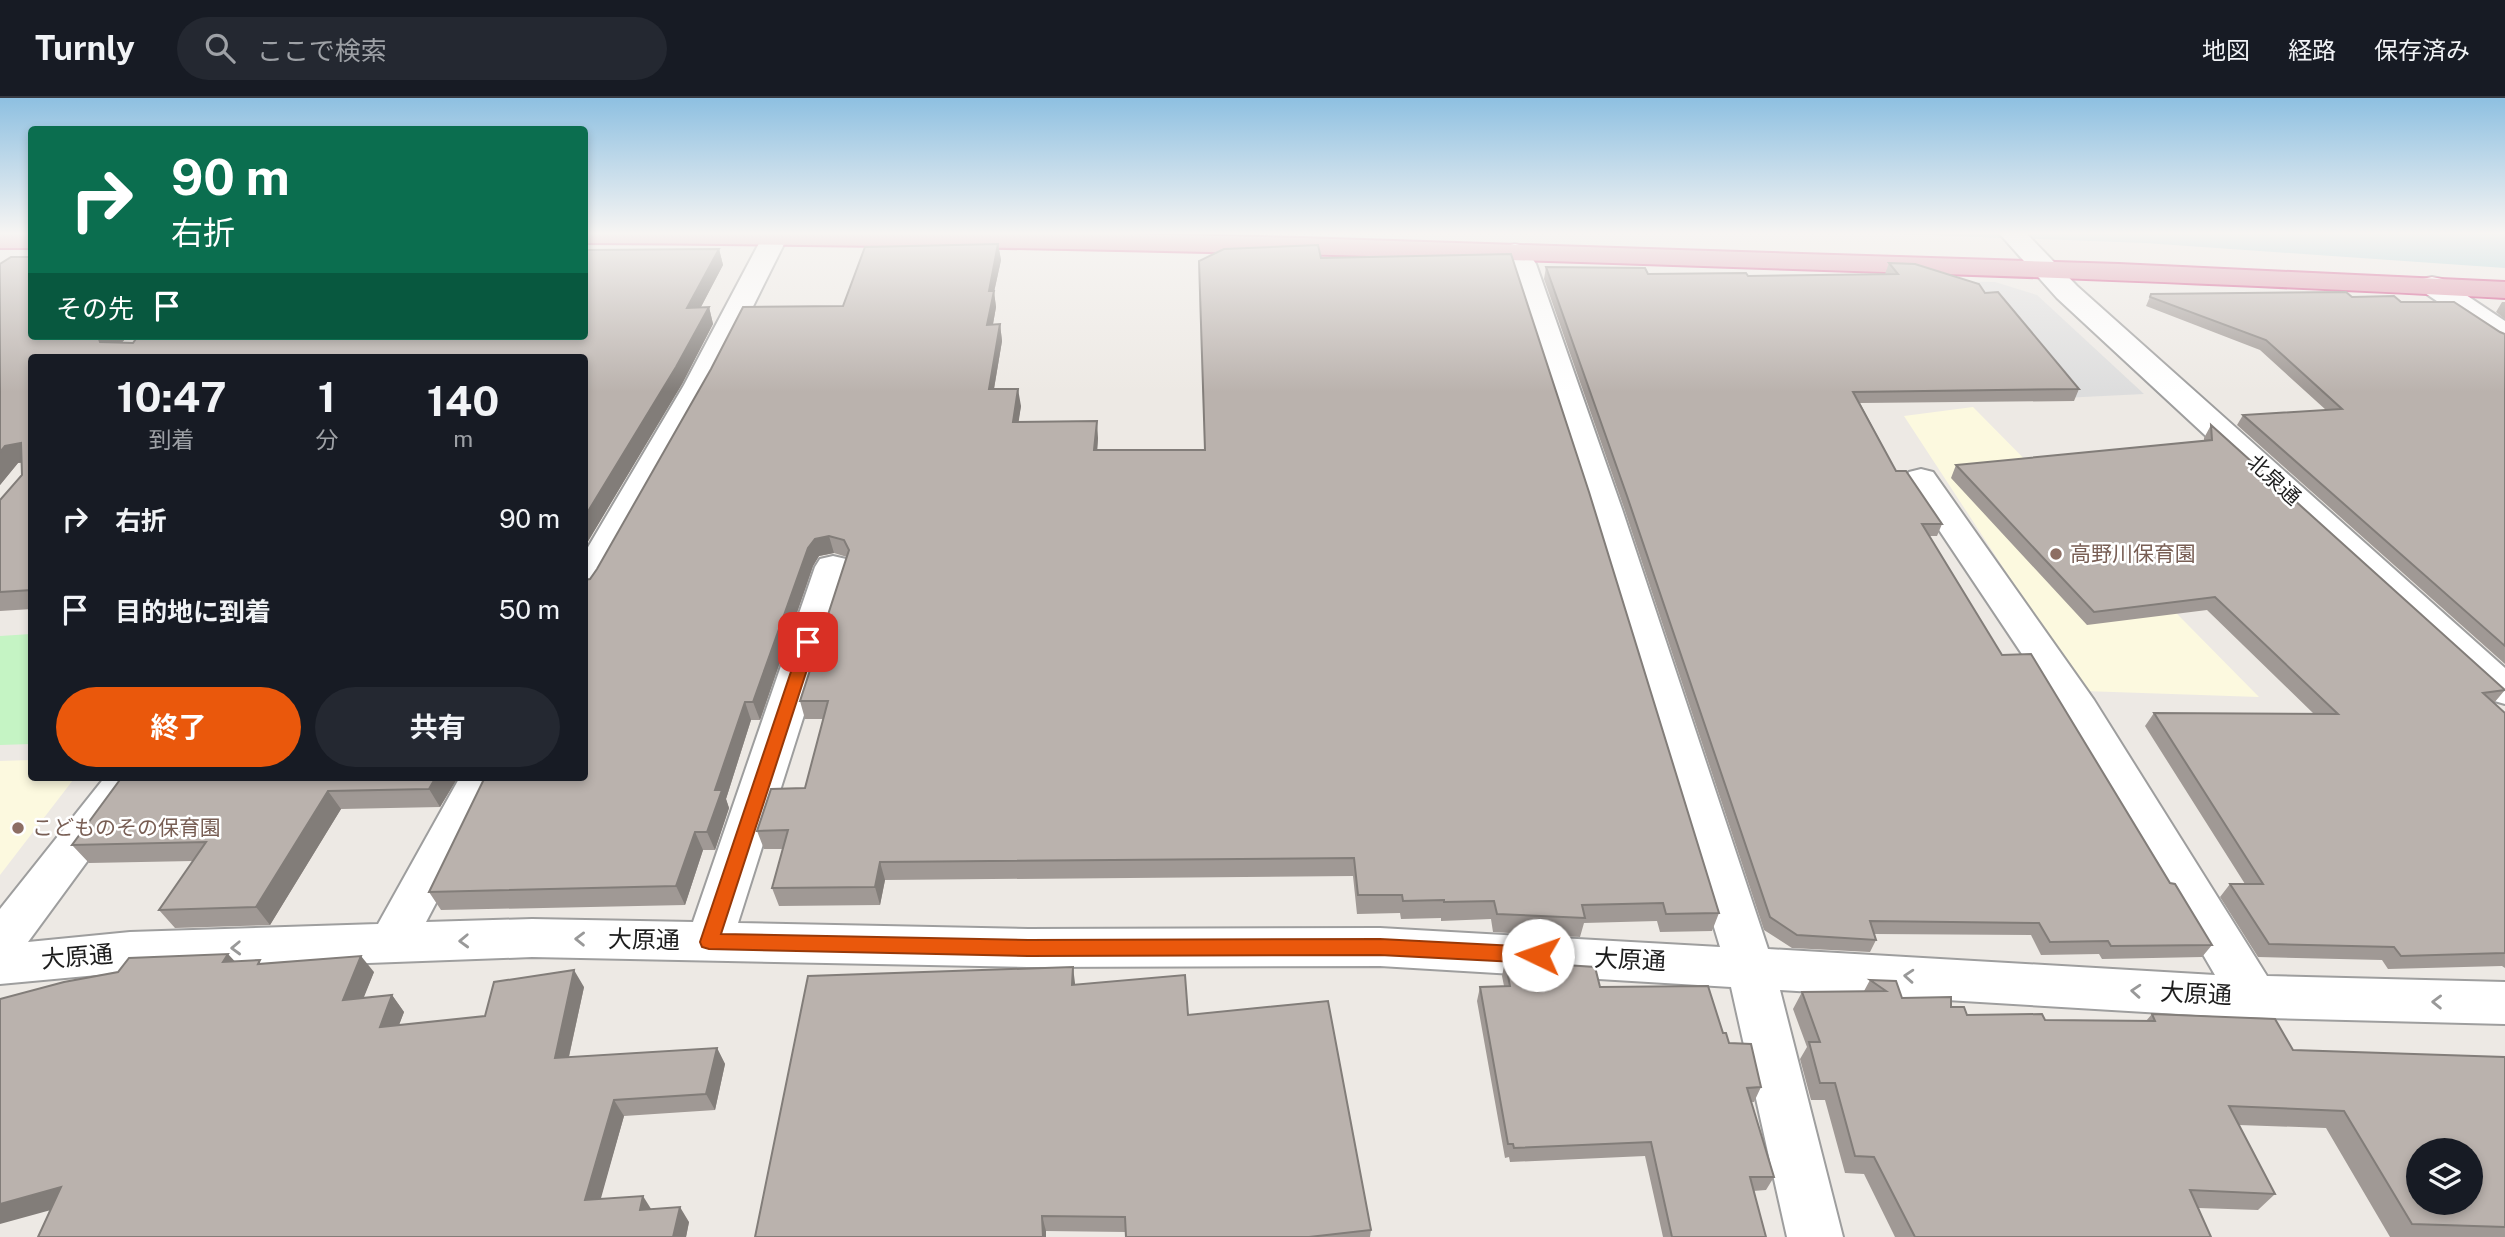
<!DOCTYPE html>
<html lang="ja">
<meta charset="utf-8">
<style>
:root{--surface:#171b24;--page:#242831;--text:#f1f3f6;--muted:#9ea1a6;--line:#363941;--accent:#ea580c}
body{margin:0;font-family:"Public Sans","Noto Sans JP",sans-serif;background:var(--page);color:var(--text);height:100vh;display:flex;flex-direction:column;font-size:26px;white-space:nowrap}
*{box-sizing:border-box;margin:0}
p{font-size:23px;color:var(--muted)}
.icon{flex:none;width:38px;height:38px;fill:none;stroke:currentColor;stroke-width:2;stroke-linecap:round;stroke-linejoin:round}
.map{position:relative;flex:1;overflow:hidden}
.drawer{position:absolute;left:28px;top:256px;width:560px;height:427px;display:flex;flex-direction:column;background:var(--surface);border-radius:7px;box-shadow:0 4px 10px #0003}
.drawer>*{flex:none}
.guide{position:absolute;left:28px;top:28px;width:560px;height:214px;border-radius:7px;box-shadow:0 4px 10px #0003;background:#0b6e4f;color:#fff;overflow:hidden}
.tools{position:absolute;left:2406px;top:1040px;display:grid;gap:14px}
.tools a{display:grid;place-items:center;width:77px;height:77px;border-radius:50%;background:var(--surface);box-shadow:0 4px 10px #0003;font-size:35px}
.pin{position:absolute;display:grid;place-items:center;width:60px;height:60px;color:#fff;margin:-30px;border-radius:14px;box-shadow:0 4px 10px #0006}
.me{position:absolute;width:77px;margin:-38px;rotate:273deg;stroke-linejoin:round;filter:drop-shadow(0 0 5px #0008)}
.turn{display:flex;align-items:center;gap:24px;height:147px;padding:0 28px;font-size:32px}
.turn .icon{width:91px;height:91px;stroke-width:2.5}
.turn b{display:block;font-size:49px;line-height:60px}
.then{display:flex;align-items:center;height:66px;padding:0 28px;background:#0003;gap:14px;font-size:26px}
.eta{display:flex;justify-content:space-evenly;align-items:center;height:119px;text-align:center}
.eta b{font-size:42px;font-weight:700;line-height:49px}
.action{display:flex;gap:14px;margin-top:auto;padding:14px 28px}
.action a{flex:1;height:80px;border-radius:42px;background:var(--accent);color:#fff;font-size:28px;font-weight:700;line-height:80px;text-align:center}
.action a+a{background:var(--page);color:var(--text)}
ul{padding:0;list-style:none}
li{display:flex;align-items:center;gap:21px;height:91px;padding:0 28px}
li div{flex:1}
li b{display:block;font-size:26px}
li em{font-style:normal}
header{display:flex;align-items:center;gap:42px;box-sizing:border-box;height:98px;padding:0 35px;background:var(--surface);border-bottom:2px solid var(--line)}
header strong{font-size:33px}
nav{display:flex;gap:38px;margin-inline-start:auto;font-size:24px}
.search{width:490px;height:63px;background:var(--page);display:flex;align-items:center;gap:18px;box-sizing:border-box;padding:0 24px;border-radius:38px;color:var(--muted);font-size:26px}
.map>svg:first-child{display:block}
.education{fill:#fcf9df}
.park{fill:#c5f4c4}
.parking{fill:#ddd}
.water{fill:#a8d1d7}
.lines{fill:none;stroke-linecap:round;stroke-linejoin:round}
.minor-casing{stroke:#9e9e9e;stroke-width:4}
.highway-casing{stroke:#c93476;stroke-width:4}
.minor{fill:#fff;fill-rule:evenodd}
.highway{fill:#de92a8;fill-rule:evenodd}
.wall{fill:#a09995}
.shaded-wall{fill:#827d79}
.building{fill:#bab2ad;stroke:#827d79;stroke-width:2;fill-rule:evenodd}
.oneway{stroke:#999}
.route{fill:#ea580c;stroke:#983908;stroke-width:2}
.education-dot{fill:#8d6e63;stroke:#fff;stroke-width:2.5}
.labels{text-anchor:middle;stroke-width:5;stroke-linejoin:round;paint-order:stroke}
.street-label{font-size:21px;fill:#1d1d1d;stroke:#fff}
.education-label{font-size:21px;fill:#785e54;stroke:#fff;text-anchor:start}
.near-street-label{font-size:24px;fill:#1d1d1d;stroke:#fff}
</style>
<header>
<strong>Turnly</strong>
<div class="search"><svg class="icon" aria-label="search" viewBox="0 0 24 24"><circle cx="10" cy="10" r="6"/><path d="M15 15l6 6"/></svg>ここで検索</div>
<nav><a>地図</a><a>経路</a><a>保存済み</a></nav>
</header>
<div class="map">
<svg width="2505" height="1139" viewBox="0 0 2505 1139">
<rect width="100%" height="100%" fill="#ede9e4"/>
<path class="education" d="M1973 309 2259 599 2084 593 1904 318Z
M31 662 32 679H62L61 682H73L0 777V663Z"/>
<path class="park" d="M31 536V646L0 647V538Z"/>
<path class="parking" d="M1929 183 1995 184 2037 197 2144 296 1980 304Z"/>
<path class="water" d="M1844 134H2505V170L2145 145Z"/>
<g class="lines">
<g class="minor-casing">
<path id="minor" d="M765 134H785L788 138 714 287 602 488 597 496 584 499V456L684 287Z
M1998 134H2025L2077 188 2505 570V606L2491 602 2057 200Z
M1515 146 1524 148 1536 166 1622 411 1768 851 2215 877 2066 622 1905 381 1909 374 1921 371 1933 374 2094 602 2267 878 2505 884V926L2229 919 1780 892 1843 1139H1787L1731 889 1380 868 1028 869 532 859 130 874 0 886V811L105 679H149L28 844 130 834 378 826 460 679H502L426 824 532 821 693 824 815 469 820 461 833 458 846 461 851 469 738 825 1028 831 1380 830 1720 849 1588 411 1510 166 1502 154 1506 148Z
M2432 179 2442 181 2505 223V245L2495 242 2422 193 2418 187 2422 181Z"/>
</g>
<g class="highway-casing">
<path id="highway" d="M0 134H32V150H0Z
M584 134H1040L1302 140 2119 166 2505 184V200C2248 186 1991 177 1733 169 1350 156 968 147 584 145Z"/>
</g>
<use href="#minor" class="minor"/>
<use href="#highway" class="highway"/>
</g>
<path class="wall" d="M998 146 1001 162 994 194 996 209 993 226H1000L1002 243 994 291 1021 308 1018 324 1098 340 1097 352H1205L1321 160 1719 815 1712 833 1660 834 1657 823 1584 825 1580 839 1493 834 1491 821 1441 823V820L1401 821 1400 815 1357 816 1353 778 885 782 880 807 779 808 772 790 783 751H764L757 733 805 690 823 621H805L800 603 847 459 834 455 819 458 813 468 760 622H751L726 701 729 710 715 752H703L685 807 441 812 429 794 590 481 843 208Z
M719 151 723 167 701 209H709L713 226 682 286 584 450V259H32V511L0 513V402L22 377 21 365H18L0 387V166L11 159H32V238H128L121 245H133L138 238H584V152Z
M1889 165 1985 195 2079 291 2074 303 1860 305 1896 373 1942 426 1937 438H1929L2002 557 2170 785 2212 847 2202 859 2102 861 2099 856 2041 857 2031 837 1874 836 1876 842 1870 854 1792 850 1764 832 1624 410 1544 181 1546 169 1648 176 1748 178 1885 176Z
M2151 196 2352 199 2401 204 2505 236V566L2237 327 2243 317 2326 312 2260 252 2146 208Z
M2502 204H2505V221L2496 214Z
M2211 327 2505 592 2494 605 2505 615V870L2502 868 2388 871 2382 862 2258 859 2220 799 2230 786H2245L2145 628 2154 615 2314 616 2207 512 2087 527 1951 380 1956 367 2204 343V340Z
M122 679H458L440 709 341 711 270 827 175 830 159 812 193 763 89 765 72 747Z
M235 863 374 874 363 900 392 897 404 914 399 927 485 918 584 889 569 959 717 950 725 966 715 1012 624 1018 600 1101 651 1111 689 1124 686 1139H38L50 1112 118 874Z
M1505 863 1600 889 1723 935 1761 989 1754 1004H1751L1774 1079 1766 1092 1753 1093 1766 1139H1663L1645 1058 1510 1064 1509 1059 1505 1060 1477 903 1480 889 1504 888 1502 878Z
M1870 882 1902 900 1951 909 1967 917 2045 922 2146 923 2152 916 2293 952 2505 959V1139H2390L2326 1030 2239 1027 2275 1096 2258 1112 2198 1110 2211 1139H1895L1864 1076 1845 1075 1825 1002H1811L1800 961 1807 949 1793 911 1802 894 1864 893Z
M1075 887 1188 917 1371 1132 1370 1139H1126V1134L1046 1133 755 1139Z"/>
<path class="shaded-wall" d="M998 146 1001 162 994 194 996 209 990 243 987 227 989 193Z
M719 151 723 167 692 226 687 210Z
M709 209 713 226 682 286 584 450V420Z
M1000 226 1002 243 991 308 989 291Z
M102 238H128L110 257 100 244 99 241Z
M1018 291 1021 308 1016 341 1013 324Z
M1097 323 1098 340 1096 370 1094 352Z
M21 345 32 362 18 365 0 387V354L5 348Z
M829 438 834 455 819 458 813 468 760 622 753 604 808 450 815 441Z
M745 604 751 622 726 701 729 710 715 752 707 734 715 692Z
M436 679H458L440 709 429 691Z
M328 693 341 711 270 827 256 809Z
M695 734 703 752 685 807 676 788Z
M880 764 885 782 880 807 875 789Z
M228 856 243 872 223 864Z
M361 858 374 874 356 919 343 902Z
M1073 869 1075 885V903L1072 887Z
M574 872 584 889 565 976 555 960Z
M392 897 404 914 392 945 380 929Z
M717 950 725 966 715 1012 706 996Z
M614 1002 624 1018 596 1118 585 1102Z
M61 1089 80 1104 0 1126V1106Z
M643 1098 653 1114 640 1112Z
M680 1109 689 1124 686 1139H673Z
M1042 1118 1046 1133V1139H1043Z"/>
<path class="building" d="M998 146 989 193H994L987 227 1000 226 989 291H1018L1013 324 1097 323 1094 352H1205L1199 163 1224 151 1318 147 1321 160 1511 156 1589 394 1719 815 1666 816 1663 805 1582 807 1585 820 1497 816 1494 803 1444 804V802L1403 803 1402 797H1358L1354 760 880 764 875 789 772 790 788 732 757 733 771 691 805 690 828 603H800L849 452 844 442 829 438 815 441 808 450 753 604H745L715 692H722L707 734H695L676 788 429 794 485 679H584V482L590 481 597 471 711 271 743 209 843 208 865 149Z
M719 151 687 210 709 209 676 269 584 420V259H32V492L0 494V402L22 377 21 345 5 348 0 354V166L11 159H32V238H102L99 241 100 244 133 245 138 238H584V152Z
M1889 165 1915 166 1979 186 1985 195 1998 194 2079 291 1853 294 1896 373H1906L1942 426H1922L2002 557 2031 556 2170 785 2175 786 2212 847 2111 848 2108 843 2050 844 2039 825 1870 823 1876 842 1797 837 1770 819 1627 398 1546 169 1645 170 1648 176 1746 175 1748 178 1898 176Z
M2346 194 2352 199 2394 198 2401 204H2454L2500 234 2505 236V548L2243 317 2342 311 2266 242 2150 199 2151 196Z
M2211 327 2505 592 2483 595 2505 615V855L2401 858 2394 849 2269 846 2230 786H2263L2154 615 2338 616 2215 499 2094 514 1956 367 2212 342Z
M122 679H436L429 691 328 693 256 809 159 812 206 744 72 747Z
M228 856 223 864 260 862 258 866 361 858 343 902 392 897 380 929 485 918 494 884 574 872 555 960 717 950 706 996 614 1002 585 1102 643 1098 640 1112 680 1109 673 1139H38L61 1089 0 1106V901L64 884 118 874 129 860Z
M1505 863 1595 869 1600 889 1708 888 1723 935H1726L1729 945 1751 946 1761 989 1747 990 1774 1079H1750L1766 1139H1672L1651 1044 1514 1050 1513 1046H1508L1480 889 1510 888Z
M1073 869 1072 887 1185 877 1188 917 1328 903 1371 1132 1309 1139H1126L1125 1119 1042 1118 1043 1139H755L808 878Z
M1870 882 1896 883 1902 900 1951 899V909H1964L1967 917 2042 916 2045 922 2155 923 2152 916 2275 921 2293 952 2505 959V1129L2412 1126 2344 1013 2229 1008 2275 1096 2190 1092 2211 1139H1915L1874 1059 1855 1058 1835 985H1820L1809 944H1820L1802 894 1886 893ZM2418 1052H2471V1104H2418Z"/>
<defs><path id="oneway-chevron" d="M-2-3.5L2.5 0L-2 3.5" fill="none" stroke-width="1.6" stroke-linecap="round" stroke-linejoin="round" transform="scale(1.75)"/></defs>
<g class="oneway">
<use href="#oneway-chevron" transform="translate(580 841) rotate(-179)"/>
<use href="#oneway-chevron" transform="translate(464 843) rotate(178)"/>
<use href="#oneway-chevron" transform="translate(236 850) rotate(178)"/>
<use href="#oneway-chevron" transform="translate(1909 878) rotate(-176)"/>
<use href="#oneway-chevron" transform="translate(2136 893) rotate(-176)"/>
<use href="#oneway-chevron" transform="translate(2437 904) rotate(-179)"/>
</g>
<linearGradient id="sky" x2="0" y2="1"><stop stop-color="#8ec0e1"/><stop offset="0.46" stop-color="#f7f5f3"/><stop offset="1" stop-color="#f7f5f3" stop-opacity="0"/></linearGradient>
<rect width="2505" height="294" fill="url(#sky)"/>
<path class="route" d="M808 539 816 544 721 836 1028 842 1380 841 1538 849 1544 851 1547 857 1544 863 1538 865 1380 857 1028 858 709 851 702 849 700 844 801 544Z"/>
<g class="education-dot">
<circle cx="2056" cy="456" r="7"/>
<circle cx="18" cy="730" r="7"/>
</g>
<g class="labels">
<g class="street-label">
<text transform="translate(2274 382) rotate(42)" y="7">北泉通</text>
</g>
<g class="education-label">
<text x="2070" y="463">高野川保育園</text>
<text x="32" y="737">こどものその保育園</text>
</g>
<g class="near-street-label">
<text transform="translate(644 842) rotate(1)" y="8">大原通</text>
<text transform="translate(77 859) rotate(-5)" y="8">大原通</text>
<text transform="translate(1630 862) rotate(3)" y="8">大原通</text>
<text transform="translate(2196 896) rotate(3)" y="8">大原通</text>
</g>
</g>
</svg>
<div class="tools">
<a><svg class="icon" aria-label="layers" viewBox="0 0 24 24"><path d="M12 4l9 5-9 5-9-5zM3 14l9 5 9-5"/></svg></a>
</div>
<div class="pin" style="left:808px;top:544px;background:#d93025"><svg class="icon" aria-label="arrive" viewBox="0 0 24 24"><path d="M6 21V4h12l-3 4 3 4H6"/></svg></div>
<svg class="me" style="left:1538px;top:857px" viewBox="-20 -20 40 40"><circle r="19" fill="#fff"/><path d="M0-13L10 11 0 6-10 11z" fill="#ea580c"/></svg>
<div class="guide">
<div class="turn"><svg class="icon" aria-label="right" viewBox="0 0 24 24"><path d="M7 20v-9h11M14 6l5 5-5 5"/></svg><div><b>90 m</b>右折</div></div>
<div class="then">その先<svg class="icon" aria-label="arrive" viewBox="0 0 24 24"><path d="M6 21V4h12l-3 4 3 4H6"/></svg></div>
</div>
<section class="drawer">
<div class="eta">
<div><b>10:47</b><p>到着</p></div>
<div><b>1</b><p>分</p></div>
<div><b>140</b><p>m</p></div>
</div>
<ul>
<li><svg class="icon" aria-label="right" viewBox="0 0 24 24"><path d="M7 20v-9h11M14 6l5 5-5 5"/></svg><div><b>右折</b></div><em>90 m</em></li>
<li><svg class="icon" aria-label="arrive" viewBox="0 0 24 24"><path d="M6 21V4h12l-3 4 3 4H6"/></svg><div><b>目的地に到着</b></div><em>50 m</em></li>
</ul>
<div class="action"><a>終了</a><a>共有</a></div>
</section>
</div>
